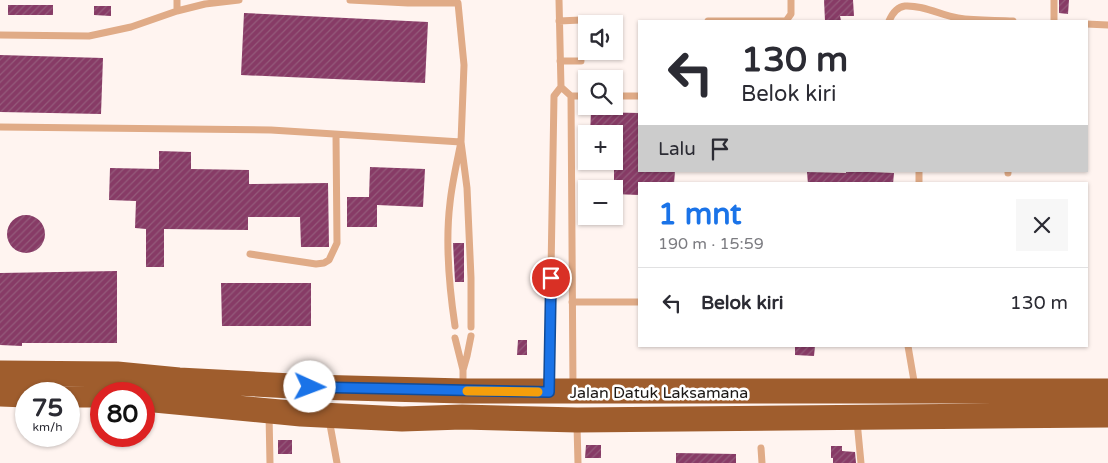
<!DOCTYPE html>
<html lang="id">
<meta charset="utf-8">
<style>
:root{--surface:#fff;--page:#f7f7f7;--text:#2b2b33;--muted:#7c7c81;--line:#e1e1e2;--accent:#1a73e8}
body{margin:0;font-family:"Varela Round",sans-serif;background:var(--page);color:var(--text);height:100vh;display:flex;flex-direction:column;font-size:19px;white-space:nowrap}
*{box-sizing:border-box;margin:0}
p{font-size:16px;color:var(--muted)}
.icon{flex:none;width:28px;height:28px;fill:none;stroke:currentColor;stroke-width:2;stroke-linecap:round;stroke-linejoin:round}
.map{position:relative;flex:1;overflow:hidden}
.panel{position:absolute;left:638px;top:182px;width:450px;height:165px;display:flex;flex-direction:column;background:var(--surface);border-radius:0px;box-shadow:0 1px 4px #0004}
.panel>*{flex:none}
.banner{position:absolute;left:638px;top:20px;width:450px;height:152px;border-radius:0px;box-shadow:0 1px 4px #0004;background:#fff;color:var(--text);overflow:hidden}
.tools{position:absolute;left:578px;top:15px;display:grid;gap:10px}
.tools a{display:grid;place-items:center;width:45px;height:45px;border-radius:0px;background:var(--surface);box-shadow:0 1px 4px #0004;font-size:25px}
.speed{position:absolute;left:15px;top:382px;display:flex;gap:10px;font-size:25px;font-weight:700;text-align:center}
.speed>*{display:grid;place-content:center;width:65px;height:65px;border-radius:50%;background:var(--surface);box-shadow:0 1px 4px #0004;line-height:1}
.speed small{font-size:12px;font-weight:400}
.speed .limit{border:8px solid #d22;background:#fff;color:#111}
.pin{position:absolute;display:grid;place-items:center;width:42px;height:42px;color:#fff;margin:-21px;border:2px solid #fff;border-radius:50%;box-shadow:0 1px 5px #0007}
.me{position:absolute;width:55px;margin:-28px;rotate:92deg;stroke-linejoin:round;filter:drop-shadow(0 0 4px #0008)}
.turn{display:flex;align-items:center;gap:18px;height:105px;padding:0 20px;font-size:22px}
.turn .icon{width:65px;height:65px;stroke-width:2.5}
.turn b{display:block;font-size:35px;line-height:42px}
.then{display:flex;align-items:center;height:48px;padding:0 20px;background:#0003;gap:10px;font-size:19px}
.round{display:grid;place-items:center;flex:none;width:52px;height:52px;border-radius:0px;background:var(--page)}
.head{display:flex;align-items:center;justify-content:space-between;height:85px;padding:0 20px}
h1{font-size:30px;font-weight:800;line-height:38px;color:var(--accent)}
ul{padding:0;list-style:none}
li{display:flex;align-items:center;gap:15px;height:70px;padding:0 20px;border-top:1px solid var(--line)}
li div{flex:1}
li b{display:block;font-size:19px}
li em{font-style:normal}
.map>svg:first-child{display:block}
.building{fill:url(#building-hatch)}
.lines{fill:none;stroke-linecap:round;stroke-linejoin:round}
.lane{stroke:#e0ab87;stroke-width:7}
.highway{stroke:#9f5d2d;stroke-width:25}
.route-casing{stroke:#114b97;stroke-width:12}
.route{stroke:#1a73e8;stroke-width:9}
.slow{stroke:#f59e0b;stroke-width:9}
.labels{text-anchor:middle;stroke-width:5;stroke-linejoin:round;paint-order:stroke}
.street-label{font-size:16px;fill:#1c1816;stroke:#fff}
</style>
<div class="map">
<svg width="1108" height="463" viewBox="0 0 1108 463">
<defs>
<pattern id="building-hatch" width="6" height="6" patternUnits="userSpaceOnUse" patternTransform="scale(1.25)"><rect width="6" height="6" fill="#873b66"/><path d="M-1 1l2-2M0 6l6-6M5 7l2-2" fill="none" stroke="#945b7b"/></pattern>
</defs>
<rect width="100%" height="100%" fill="#fff4f0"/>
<path class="building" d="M824 0H853L854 16H840L841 21H825Z
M1059 0H1069L1068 14 1059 13Z
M8 5H53V15H8Z
M94 6H111V16L94 15Z
M244 13 428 22 425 83 241 75Z
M0 55 103 58 101 114 0 112Z
M591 112 639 113V172L675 171 674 184H639V195L614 194V134H590Z
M159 151 191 152V169L249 170V184L328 183 329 247H301L300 217H248V230L164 229V267H146V229L135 228 136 201 109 200 110 168 159 169Z
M370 167 425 169 423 207 377 205V227H347V197H369Z
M846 171 894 173 893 184H808L807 172 846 173Z
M7 234a19 19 0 1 1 38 0a19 19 0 1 1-38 0Z
M453 243H464V282H455Z
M117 271V343H22V346L0 345V273Z
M221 283H311V326H222Z
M518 340H527V355H517Z
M795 346H815L814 356 795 355Z
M278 440H292V454H278Z
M586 445H601V458H585Z
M831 446H842V451L855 452 856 463H833V458H831Z
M676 453 736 454V463H676Z"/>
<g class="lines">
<path class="lane" d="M177 0V11
M350 0 408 3H458L464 65 461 142 467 188 471 278V327
M1054 0V21
M559 21 581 20
M708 21H786L791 14V0
M889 21C892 14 896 7 905 6 923 5 941 15 958 18 976 21 995 20 1013 21
M1086 24 1108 25
M0 35 89 36 131 27 177 11 205 4 239 0
M560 61H581
M561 87 571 96 573 387
M571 96H586
M614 96H639
M0 127 271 130 461 142C457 162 452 183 450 203 445 244 449 286 455 326
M919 171V184
M1008 173V171
M250 254 316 264 324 263 329 260 337 243 336 135
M572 302H639
M455 338 463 370V387
M908 346 915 387
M463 370 467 356 471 336
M549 387 554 96 561 87 559 0
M269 414 270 463
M329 419 337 463
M857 421 861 463
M577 425 578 463
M761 448 762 463"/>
<path class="highway" d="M0 373 117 374 179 380 311 387 463 391H1108
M0 394 26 395
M69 395H101
M144 399 301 414 402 419 462 417 577 420 1108 415"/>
</g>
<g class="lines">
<g class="route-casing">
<path id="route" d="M310 387 549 392 551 278"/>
</g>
<use href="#route" class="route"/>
<path class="slow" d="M467 391 538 392"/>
</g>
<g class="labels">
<g class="street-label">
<text x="659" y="398">Jalan Datuk Laksamana</text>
</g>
</g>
</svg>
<div class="tools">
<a><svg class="icon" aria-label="sound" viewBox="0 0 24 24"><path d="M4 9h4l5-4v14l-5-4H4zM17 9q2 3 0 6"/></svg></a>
<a><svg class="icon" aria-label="search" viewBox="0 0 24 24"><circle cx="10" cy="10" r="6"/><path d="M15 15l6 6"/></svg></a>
<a>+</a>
<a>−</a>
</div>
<div class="speed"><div>75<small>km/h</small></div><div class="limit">80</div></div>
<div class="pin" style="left:551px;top:278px;background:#d93025"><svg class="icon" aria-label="arrive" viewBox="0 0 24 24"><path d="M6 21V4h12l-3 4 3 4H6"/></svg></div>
<svg class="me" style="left:310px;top:387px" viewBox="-20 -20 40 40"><circle r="19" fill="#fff"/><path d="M0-13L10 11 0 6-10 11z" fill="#1a73e8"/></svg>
<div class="banner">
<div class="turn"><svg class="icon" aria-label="left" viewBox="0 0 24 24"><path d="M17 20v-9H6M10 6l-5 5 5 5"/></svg><div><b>130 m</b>Belok kiri</div></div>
<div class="then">Lalu<svg class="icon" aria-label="arrive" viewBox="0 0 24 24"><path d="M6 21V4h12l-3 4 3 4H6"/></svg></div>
</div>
<section class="panel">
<div class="head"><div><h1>1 mnt</h1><p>190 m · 15:59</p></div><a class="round"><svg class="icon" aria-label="close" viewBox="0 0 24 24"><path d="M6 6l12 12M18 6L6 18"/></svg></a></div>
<ul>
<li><svg class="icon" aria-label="left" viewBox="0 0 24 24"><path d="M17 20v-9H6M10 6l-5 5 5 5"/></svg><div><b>Belok kiri</b></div><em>130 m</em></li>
</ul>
</section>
</div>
